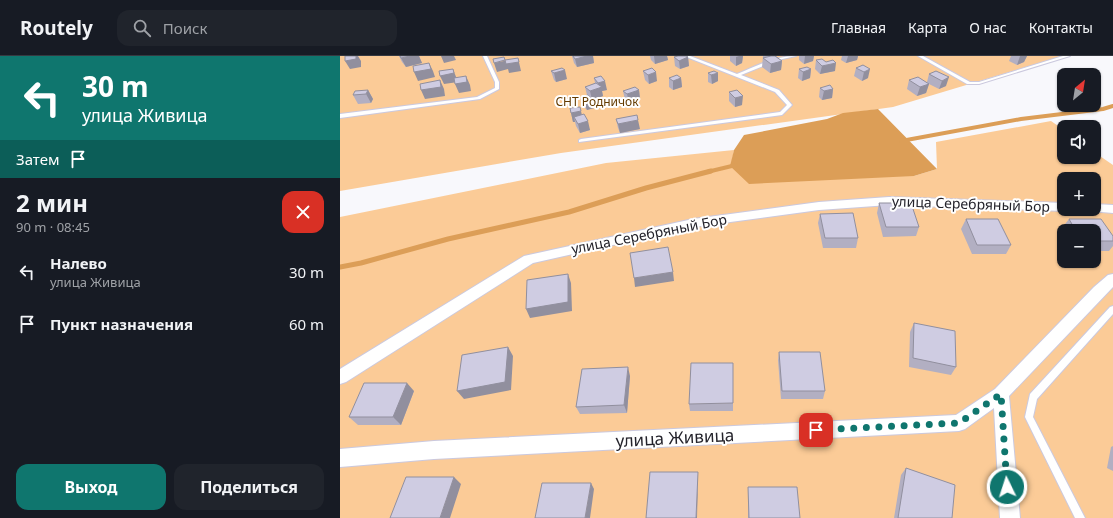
<!DOCTYPE html>
<html lang="ru">
<meta charset="utf-8">
<style>
:root{--surface:#171b24;--page:#20242c;--text:#f1f3f6;--muted:#9ea1a6;--line:#363941;--accent:#0f766e}
body{margin:0;font-family:"Noto Sans",sans-serif;background:var(--page);color:var(--text);height:100vh;display:flex;flex-direction:column;font-size:15px;white-space:nowrap}
*{box-sizing:border-box;margin:0}
p{font-size:13px;color:var(--muted)}
.icon{flex:none;width:22px;height:22px;fill:none;stroke:currentColor;stroke-width:2;stroke-linecap:round;stroke-linejoin:round}
.map{position:relative;flex:1;overflow:hidden}
.sheet{display:flex;flex-direction:column;background:var(--surface);width:340px}
.sheet>*{flex:none}
.banner{background:#0f766e;color:#fff;overflow:hidden}
.needle{width:26px;rotate:30deg}
.buttons{position:absolute;left:717px;top:12px;display:grid;gap:8px}
.buttons a{display:grid;place-items:center;width:44px;height:44px;border-radius:8px;background:var(--surface);box-shadow:0 1px 3px #0004;font-size:20px}
.pin{position:absolute;display:grid;place-items:center;width:34px;height:34px;color:#fff;margin:-17px;border-radius:8px;box-shadow:0 2px 6px #0006}
.me{position:absolute;width:44px;margin:-22px;rotate:356deg;stroke-linejoin:round;filter:drop-shadow(0 0 3px #0008)}
.turn{display:flex;align-items:center;gap:14px;height:84px;padding:0 16px;font-size:18px}
.turn .icon{width:52px;height:52px;stroke-width:2.5}
.turn b{display:block;font-size:28px;line-height:34px}
.then{display:flex;align-items:center;height:38px;padding:0 16px;background:#0003;gap:8px;font-size:15px}
.round{display:grid;place-items:center;flex:none;width:42px;height:42px;border-radius:12px;background:var(--page)}
.headline{display:flex;align-items:center;justify-content:space-between;height:68px;padding:0 16px}
h1{font-size:24px;font-weight:700;line-height:30px}
.primary-button{display:flex;gap:8px;margin-top:auto;padding:8px 16px}
.primary-button a{flex:1;height:46px;border-radius:12px;background:var(--accent);color:#fff;font-size:16px;font-weight:700;line-height:46px;text-align:center}
.primary-button a+a{background:var(--page);color:var(--text)}
ul{padding:0;list-style:none}
li{display:flex;align-items:center;gap:12px;height:52px;padding:0 16px}
li div{flex:1}
li b{display:block;font-size:15px}
li em{font-style:normal}
header{display:flex;align-items:center;gap:24px;box-sizing:border-box;height:56px;padding:0 20px;background:var(--surface);border-bottom:1px solid var(--line)}
header strong{font-size:19px}
nav{display:flex;gap:22px;margin-inline-start:auto;font-size:14px}
.search{width:280px;height:36px;background:var(--page);display:flex;align-items:center;gap:10px;box-sizing:border-box;padding:0 14px;border-radius:12px;color:var(--muted);font-size:15px}
main{display:flex;flex:1;min-height:0}
.map>svg:first-child{display:block}
.green{fill:#fbcb97;fill-rule:evenodd}
.water{fill:#dc9e57}
.lines{fill:none;stroke-linecap:round;stroke-linejoin:round}
.stream-far1{stroke:#dc9e57;stroke-width:4}
.stream{stroke:#dc9e57;stroke-width:5}
.service-casing{stroke:#cbc9de;stroke-width:2}
.minor-casing{stroke:#cbc9de;stroke-width:2}
.service{fill:#fff;fill-rule:evenodd}
.minor{fill:#fff;fill-rule:evenodd}
.wall{fill:#b2afc2}
.shaded-wall{fill:#918f9e}
.building{fill:#cfcce2;stroke:#918f9e}
.route{stroke:#0f766e;stroke-width:7;stroke-dasharray:0 12.6}
.labels{text-anchor:middle;stroke-width:4;stroke-linejoin:round;paint-order:stroke}
.far-park-label{font-size:12px;fill:#643b00;stroke:#fff}
.street-label{font-size:14px;fill:#24232b;stroke:#fff}
.near-street-label{font-size:17px;fill:#24232b;stroke:#fff}
</style>
<header>
<strong>Routely</strong>
<div class="search"><svg class="icon" aria-label="search" viewBox="0 0 24 24"><circle cx="10" cy="10" r="6"/><path d="M15 15l6 6"/></svg>Поиск</div>
<nav><a>Главная</a><a>Карта</a><a>О нас</a><a>Контакты</a></nav>
</header>
<main>
<section class="sheet">
<div class="banner">
<div class="turn"><svg class="icon" aria-label="left" viewBox="0 0 24 24"><path d="M17 20v-9H6M10 6l-5 5 5 5"/></svg><div><b>30 m</b>улица Живица</div></div>
<div class="then">Затем<svg class="icon" aria-label="arrive" viewBox="0 0 24 24"><path d="M6 21V4h12l-3 4 3 4H6"/></svg></div>
</div>
<div class="headline"><div><h1>2 мин</h1><p>90 m · 08:45</p></div><a class="round" style="background:#d93025;color:#fff"><svg class="icon" aria-label="close" viewBox="0 0 24 24"><path d="M6 6l12 12M18 6L6 18"/></svg></a></div>
<ul>
<li><svg class="icon" aria-label="left" viewBox="0 0 24 24"><path d="M17 20v-9H6M10 6l-5 5 5 5"/></svg><div><b>Налево</b><p>улица Живица</p></div><em>30 m</em></li>
<li><svg class="icon" aria-label="arrive" viewBox="0 0 24 24"><path d="M6 21V4h12l-3 4 3 4H6"/></svg><div><b>Пункт назначения</b></div><em>60 m</em></li>
</ul>
<div class="primary-button"><a>Выход</a><a>Поделиться</a></div>
</section>
<div class="map">
<svg width="773" height="462" viewBox="0 0 773 462">
<rect width="100%" height="100%" fill="#f8f8fc"/>
<path class="green" d="M0 0H723L553 51 221 97 0 135Z
M711 65 724 74V101H754V96L773 109V462H0V161L266 107 394 94 391 110 574 120 597 113 596 86ZM724 123H754V153H724ZM724 175H754V205H724Z"/>
<path class="water" d="M538 53 597 113 574 120 409 128 390 110 394 94 404 79 487 63 503 57Z"/>
<g class="lines">
<path class="stream-far1" d="M561 85 681 63 763 53 773 50
M367 116 396 109"/>
<path class="stream" d="M0 211 21 207 108 183 229 156 306 132 371 115"/>
<g class="service-casing">
<path id="service" d="M143 0H147L159 26V33L140 43 0 62V58L137 41 155 32V26Z
M344 0H350L397 18C416 10 435 0 456 0L438 4 401 19 439 34 452 49 442 59 239 86V84L241 83 440 56 447 49 435 36Z
M578 0H583L630 26H639L723 0H730L639 28H627Z
M773 250V258L697 343 693 361 745 462H735L685 361 690 338 770 251Z"/>
</g>
<g class="minor-casing">
<path id="minor" d="M549 141 724 147V153H729L724 155 549 149 479 154 353 171 193 207 6 326 0 328V313L184 200 353 163 479 146Z
M754 148 773 149V157L750 155 749 153H754Z
M773 218V231L669 340 680 462H660L654 352 625 373 619 375 94 403 0 411V393L94 385 616 359 655 333 754 231 768 219Z"/>
</g>
<use href="#service" class="service"/>
<use href="#minor" class="minor"/>
</g>
<path class="wall" d="M59 0H79L82 7 66 11 62 6Z
M232 0H253L254 7 237 11 234 7Z
M310 0H327L328 4 315 8 311 4Z
M390 0H403L402 7 396 10 390 5Z
M423 0H436L442 5 441 14 430 17 422 11Z
M459 0H474L473 5 464 8 459 4Z
M502 0H518L517 4 506 7 501 4Z
M671 0H687L684 6 677 9 669 5Z
M334 1H348L349 10 340 13 335 10Z
M476 4 495 15 480 18 475 13Z
M523 9 528 22 522 25 514 20 516 12Z
M459 13H471L470 22 462 25 458 22Z
M211 15 227 23 216 26 214 24Z
M303 15 317 25 309 28 305 24Z
M374 15 378 25 372 28 368 26V17Z
M596 15 606 30 599 33 589 28 586 37 577 40 567 33 569 24 587 26 589 18Z
M254 22 267 34 262 35 263 40 252 44 254 52 247 54 243 50 241 41 247 39 245 31 255 27Z
M329 22H341L342 31 333 34 329 31Z
M480 32 493 33 492 42 482 44 479 41Z
M28 34 33 43 31 47 18 48 13 39Z
M299 34 300 43 289 47 285 44 283 35Z
M389 36 402 49 395 51 389 45Z
M230 52 242 59 250 74 240 77 236 70 235 66H233Z
M276 63 300 73 280 77 278 72Z
M539 147 579 171 576 180 543 181 537 157Z
M480 158 518 182 516 192H483L478 167Z
M626 163 671 189 666 198H632L621 173Z
M729 163 773 180V190L769 195H754V175H724L722 172Z
M574 267 616 311 611 319 569 311 570 276Z
M439 296 485 335 483 343H441L438 304Z
M290 320 287 357 240 358 236 351Z
M74 335 61 369H18L9 361Z
M393 347V355H350L349 348Z
M773 390V415L767 412 771 391Z
M566 412 612 462H554L561 419Z
M408 431 460 462H408Z"/>
<path class="shaded-wall" d="M16 0H18L21 5V11L10 13 5 5Z
M70 0H79L82 7 66 11 61 2Z
M101 0H114L116 4 104 7Z
M247 0H253L254 7 237 11 235 3Z
M314 0H327L328 4 315 8Z
M399 0H403L402 7 396 10V1Z
M465 0H474L473 5 464 8Z
M508 0H518L517 4 506 7Z
M680 0H687L684 6 677 9Z
M348 1 349 10 340 13 339 5Z
M178 2 181 15 169 17 168 13 157 16 154 7Z
M442 5 441 14 430 17 431 8Z
M89 7 93 15 95 21 78 25 74 16Z
M496 7 495 15 480 18 482 10Z
M113 13 118 26 104 28 100 20Z
M471 13 470 22 462 25 463 16Z
M530 13 528 22 522 25 524 16Z
M225 14 227 23 216 26 214 17Z
M316 16 317 25 309 28 308 19Z
M378 17V25L372 28 371 19Z
M126 20 130 29 131 35 119 37 115 28Z
M609 21 606 30 599 33 602 25Z
M341 22 342 31 333 34V25Z
M100 24 104 33 105 40 85 43 81 34Z
M265 25 267 34 262 35 263 40 252 44 250 35 259 32 258 27Z
M589 28 586 37 577 40 580 31Z
M493 33 492 42 482 44 484 35Z
M28 34 33 43 31 47 26 38Z
M299 34 300 43 289 47 287 38Z
M403 40 402 49 395 51V42Z
M252 43 254 52 247 54 244 45Z
M241 55 243 64 234 61 235 66H233L231 57Z
M298 64 300 73 280 77 278 68Z
M248 65 250 74 240 77 238 68Z
M333 216 334 225 295 231 294 222Z
M228 218 231 227 232 255 190 262 186 253Z
M168 291 173 300 171 334 124 343 117 335Z
M288 311 290 320 287 357 284 349Z
M67 327 74 335 61 369 53 361Z
M358 416V423L357 462H356Z
M114 421 121 428 110 462H100Z
M251 427 254 433 250 462H245Z"/>
<path class="building" d="M5 0H16V3L5 5Z
M60 0H70L61 2Z
M233 0H247L235 3Z
M338 0H346L348 1 339 5 334 1Z
M431 0H435L442 5 431 8 423 2Z
M164 1 165 4 154 7 153 3Z
M178 2 179 6 166 8 165 4Z
M482 3 486 6 493 4 496 7 482 10 476 4Z
M89 7 91 13 74 16 73 10Z
M523 9 530 13 524 16 516 12Z
M467 11 471 13 463 16 459 13Z
M222 12 225 14 214 17 211 15Z
M312 12 316 16 308 19 303 15Z
M113 13 114 17 100 20 99 15Z
M374 15 378 17 371 19 368 17Z
M596 15 609 21 602 25 589 18Z
M337 19 341 22 333 25 329 22Z
M126 20 127 26 115 28 114 22Z
M261 20 265 25 258 27 254 22Z
M578 21 589 28 580 31 569 24Z
M100 24 101 31 81 34 80 28Z
M256 27 262 31 250 35 245 31Z
M490 29 493 33 484 35 480 32Z
M295 31 299 34 287 38 283 35Z
M28 34 26 38 13 39 15 35Z
M397 34 403 40 395 42 389 36Z
M248 39 252 43 244 45 241 41Z
M240 51 241 55 231 57 230 52Z
M244 58 248 65 238 68 234 61Z
M297 59 298 64 278 68 276 63Z
M539 147H571L579 171H546Z
M513 157 518 182H485L480 158Z
M626 163H658L671 189H637Z
M729 163H761L773 180V185H754V175H736Z
M328 191 333 216 294 222 290 197Z
M228 218V246L186 253 187 224Z
M574 267 615 275 616 311 573 302Z
M168 291 165 326 117 335 122 299Z
M439 296H480L485 335H442Z
M351 307H393V347L349 348Z
M288 311 284 349 236 351 242 313Z
M24 327H67L53 361H9Z
M566 412 615 429 612 462H558Z
M310 416H358L356 462H306Z
M66 421H114L100 462H50Z
M202 427H251L245 462H195Z
M408 431H457L460 462H409Z"/>
<g class="lines">
<path class="route" d="M476 374 619 367 661 338 667 431"/>
</g>
<g class="labels">
<g class="far-park-label">
<text x="257" y="50">СНТ Родничок</text>
</g>
<g class="street-label">
<text transform="translate(631 148) rotate(2)" y="5">улица Серебряный Бор</text>
<text transform="translate(309 178) rotate(-11)" y="5">улица Серебряный Бор</text>
</g>
<g class="near-street-label">
<text transform="translate(335 382) rotate(-3)" y="6">улица Живица</text>
</g>
</g>
</svg>
<div class="buttons">
<a><svg class="needle" viewBox="-14 -14 28 28"><path d="M0-13l5 13h-10z" fill="#e53935"/><path d="M0 13l5-13h-10z" fill="#9ea1a6"/></svg></a>
<a><svg class="icon" aria-label="sound" viewBox="0 0 24 24"><path d="M4 9h4l5-4v14l-5-4H4zM17 9q2 3 0 6"/></svg></a>
<a>+</a>
<a>−</a>
</div>
<div class="pin" style="left:476px;top:374px;background:#d93025"><svg class="icon" aria-label="arrive" viewBox="0 0 24 24"><path d="M6 21V4h12l-3 4 3 4H6"/></svg></div>
<svg class="me" style="left:667px;top:431px" viewBox="-20 -20 40 40"><circle r="17" fill="#0f766e" stroke="#fff" stroke-width="3"/><path d="M0-11L8 9 0 5-8 9z" fill="#fff"/></svg>
</div>
</main>
